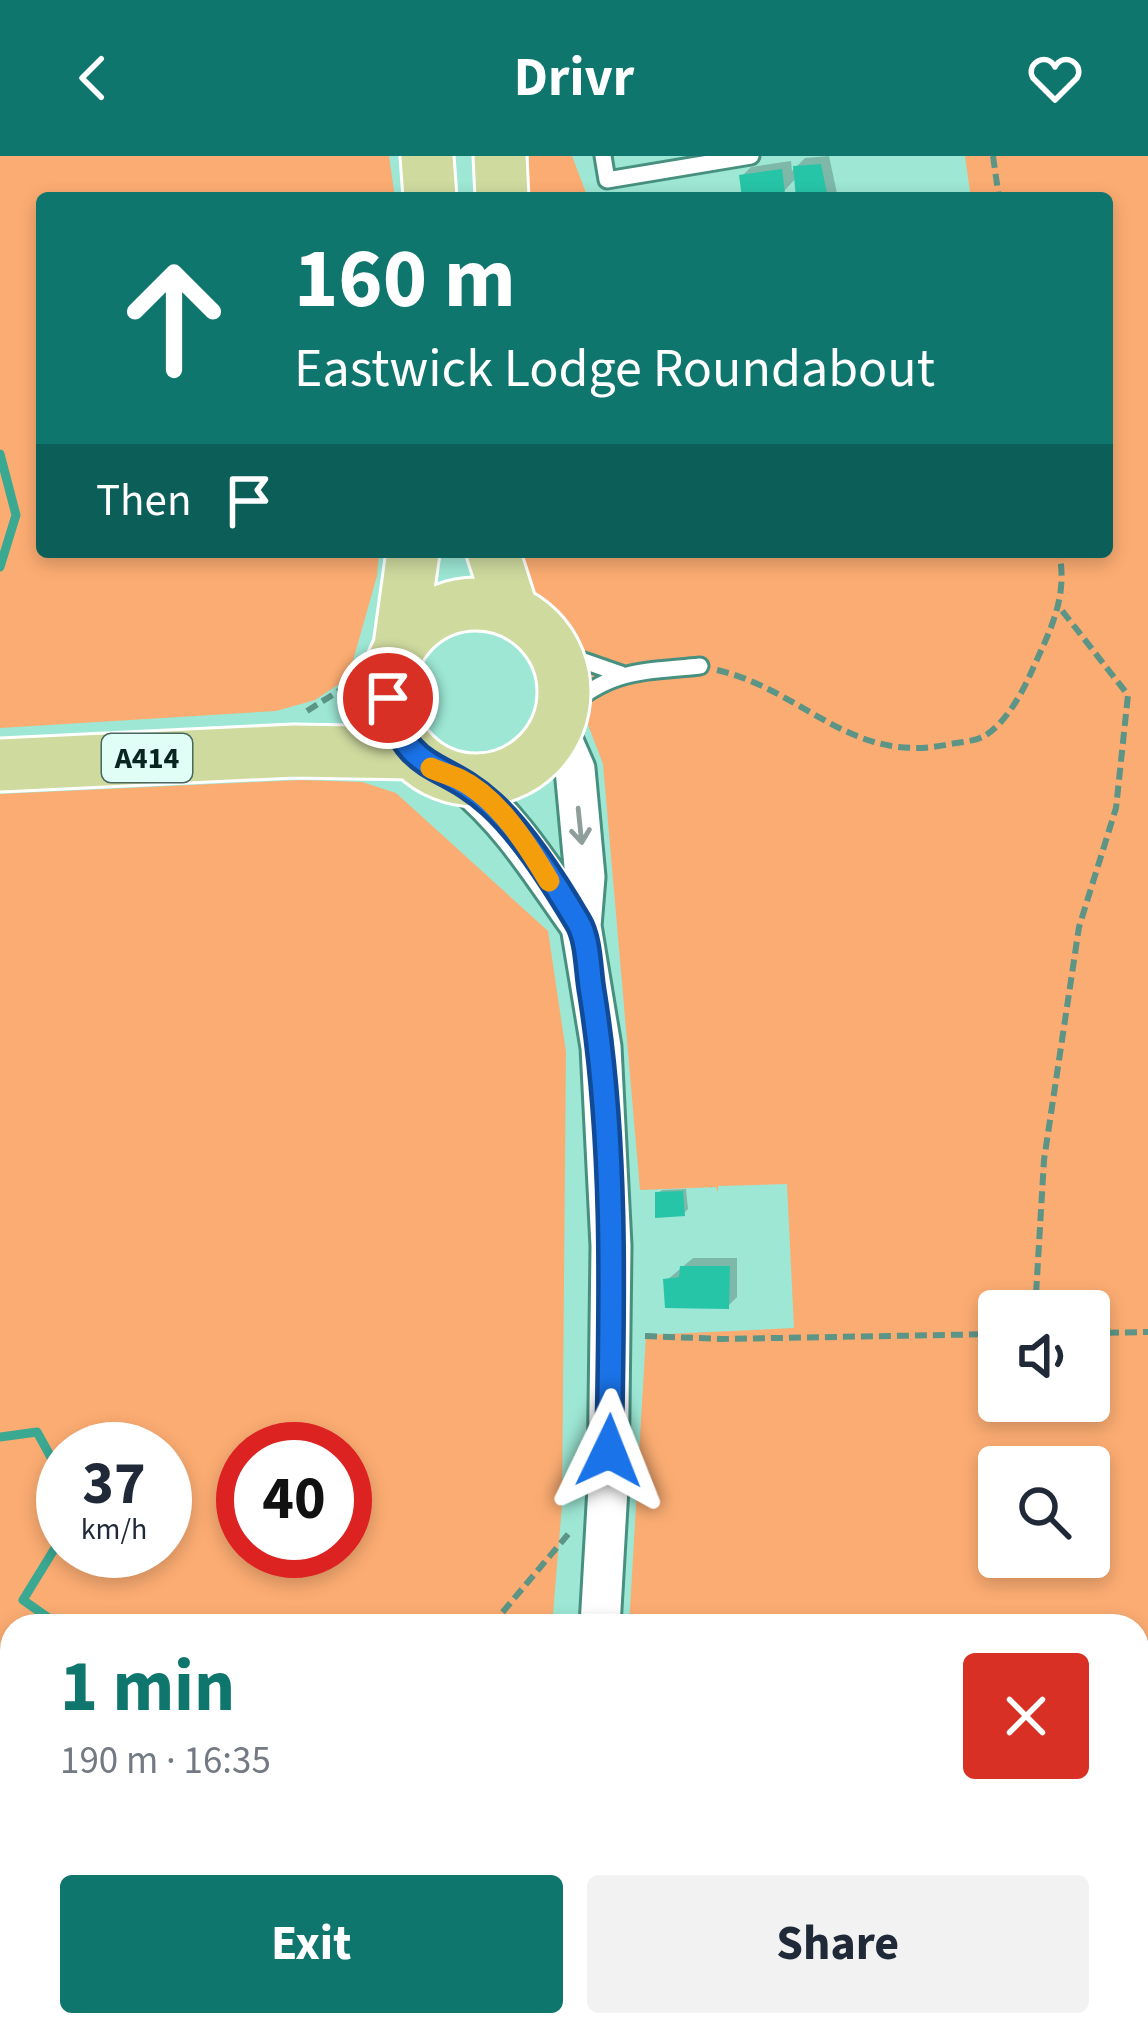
<!DOCTYPE html>
<meta charset="utf-8">
<style>
:root{--surface:#fff;--page:#f2f2f3;--text:#1f2937;--muted:#747a83;--accent:#0f766e}
body{margin:0;font-family:"Source Sans 3",sans-serif;background:var(--page);color:var(--text);height:100vh;display:flex;flex-direction:column;font-size:45px;white-space:nowrap}
*{box-sizing:border-box;margin:0}
p{font-size:39px;color:var(--muted)}
.icon{flex:none;width:66px;height:66px;fill:none;stroke:currentColor;stroke-width:2;stroke-linecap:round;stroke-linejoin:round}
.map{position:relative;flex:1;overflow:hidden}
.sheet{position:absolute;left:0px;top:1458px;width:1149px;height:423px;display:flex;flex-direction:column;background:var(--surface);border-radius:36px 36px 0 0;box-shadow:0 6px 18px #0003}
.sheet>*{flex:none}
.hud{position:absolute;left:36px;top:36px;width:1077px;height:366px;border-radius:12px;box-shadow:0 6px 18px #0003;background:#0f766e;color:#fff;overflow:hidden}
.controls{position:absolute;left:978px;top:1134px;display:grid;gap:24px}
.controls a{display:grid;place-items:center;width:132px;height:132px;border-radius:12px;background:var(--surface);box-shadow:0 6px 18px #0003;font-size:60px}
.speed{position:absolute;left:36px;top:1266px;display:flex;gap:24px;font-size:60px;font-weight:700;text-align:center}
.speed>*{display:grid;place-content:center;width:156px;height:156px;border-radius:50%;background:var(--surface);box-shadow:0 6px 18px #0003;line-height:1}
.speed small{font-size:30px;font-weight:400}
.speed .limit{border:18px solid #d22;background:#fff;color:#111}
.pin{position:absolute;display:grid;place-items:center;width:102px;height:102px;color:#fff;margin:-51px;border:6px solid #fff;border-radius:50%;box-shadow:0 3px 12px #0007}
.me{position:absolute;width:132px;margin:-66px;rotate:2deg;stroke-linejoin:round;filter:drop-shadow(0 0 9px #0008)}
.turn{display:flex;align-items:center;gap:42px;height:252px;padding:0 60px;font-size:54px}
.turn .icon{width:156px;height:156px;stroke-width:2.5}
.turn b{display:block;font-size:84px;line-height:102px}
.then{display:flex;align-items:center;height:114px;padding:0 60px;background:#0003;gap:24px;font-size:45px}
.round{display:grid;place-items:center;flex:none;width:126px;height:126px;border-radius:12px;background:var(--page)}
.overview{display:flex;align-items:center;justify-content:space-between;height:204px;padding:0 60px}
h1{font-size:72px;font-weight:700;line-height:90px;color:var(--accent)}
.action{display:flex;gap:24px;margin-top:auto;padding:24px 60px}
.action a{flex:1;height:138px;border-radius:12px;background:var(--accent);color:#fff;font-size:48px;font-weight:700;line-height:138px;text-align:center}
.action a+a{background:var(--page);color:var(--text)}
header{display:flex;justify-content:space-between;align-items:center;height:156px;padding:0 60px;background:var(--accent);color:#fff;font-size:54px;font-weight:700}
.map>svg:first-child{display:block}
.green{fill:#fbac72;fill-rule:evenodd}
.shadow{fill:#0003}
.lines{fill:none;stroke-linecap:round;stroke-linejoin:round}
.stream{stroke:#3ba891;stroke-width:9}
.building{fill:#26c5a8}
.service-casing{stroke:#47907f;stroke-width:21}
.tertiary-casing{stroke:#47907f;stroke-width:45}
.trunk-casing{stroke:#fff;stroke-width:57}
.path{stroke:#5c9486;stroke-width:6;stroke-dasharray:12 6;stroke-linecap:butt}
.service{stroke:#fff;stroke-width:15}
.tertiary{stroke:#fff;stroke-width:39}
.trunk{stroke:#cfda9f;stroke-width:51}
.oneway{stroke:#8f9d9b}
.route-casing{stroke:#114b97;stroke-width:30}
.route{stroke:#1a73e8;stroke-width:21}
.slow{stroke:#f59e0b;stroke-width:21}
.labels{text-anchor:middle;stroke-width:9;stroke-linejoin:round;paint-order:stroke}
.shield{fill:#e1fef6;stroke:#486760;stroke-width:3}
.shield-label{font-size:30px;font-weight:bold;fill:#072620}
</style>
<header><svg class="icon" aria-label="back" viewBox="0 0 24 24"><path d="M15 5l-7 7 7 7"/></svg>Drivr<svg class="icon" aria-label="heart" viewBox="0 0 24 24"><path d="M12 20l-8-8c-3-5 5-10 8-4 3-6 11-1 8 4z"/></svg></header>
<div class="map">
<svg width="1148" height="1880" viewBox="0 0 1148 1880">
<rect width="100%" height="100%" fill="#9de7d4"/>
<path class="green" d="M0 0H389L395 42H42V396H379L377 420 348 522 315 544 276 555 0 572Z
M529 0H572L588 42H526Z
M965 0H1148V1880H586L587 1869H1137V1470H629L646 1179 794 1172 787 1028 718 1030V1036L716 1031 640 1034 603 608 551 472 514 414V396H1107V42H971ZM999 1155H1089V1245H999ZM999 1311H1089V1401H999Z
M301 624 362 626 396 637 548 775 566 896 562 1349 552 1470H12V1869H530V1880H0V638ZM63 1293H165V1395H63ZM243 1293H345V1395H243Z"/>
<path class="shadow" d="M829 0 838 42H799L797 21 784 35 742 20 751 11 791 5 792 15 805 2Z
M686 1033 688 1053 684 1057 658 1037 662 1034Z
M693 1102H737V1141L728 1150 667 1124Z"/>
<g class="lines">
<path class="stream" d="M0 298 16 359 0 411
M0 1281 37 1276 63 1323
M60 1470 23 1444 63 1379
M0 1617 12 1603"/>
</g>
<path class="building" d="M821 8 828 42H796L793 10Z
M782 13 785 38 742 42 739 19Z
M683 1035 685 1060 655 1062V1036Z
M680 1110H730L729 1153 665 1152 663 1123 679 1121Z"/>
<g class="lines">
<g class="service-casing">
<path id="service" d="M603 0 607 24 751 0
M555 495 621 518
M563 555C611 513 640 516 700 510"/>
</g>
<g class="tertiary-casing">
<path id="tertiary" d="M557 572 575 613 585 721 581 770 601 891 611 1090 608 1332 600 1470
M462 624C514 667 542 716 581 770
M554 1880 555 1869"/>
</g>
<g class="trunk-casing">
<path id="trunk" d="M427 0 430 42
M500 0 502 42
M493 396 512 455
M388 536a88 88 0 1 1 176 0a88 88 0 1 1-176 0Z
M400 490 413 396
M0 609 294 595 411 597"/>
</g>
<path class="path" d="M993 0 999 42
M717 514C804 534 851 610 950 588 961 586 978 585 986 579 1005 567 1021 539 1030 519 1048 478 1069 443 1059 396
M307 555 356 524 366 508
M1035 1155 1044 1004 1079 771 1116 652 1128 539 1060 452
M1089 1177 1148 1176
M645 1180 722 1183 999 1178
M491 1470 570 1376
M147 1880 156 1869"/>
<use href="#service" class="service"/>
<use href="#tertiary" class="tertiary"/>
<use href="#trunk" class="trunk"/>
</g>
<defs><path id="oneway-shaft" d="M-6 0H5M1.5-3L5.5 0L1.5 3" fill="none" stroke-width="1.6" stroke-linecap="round" stroke-linejoin="round" transform="scale(3)"/></defs>
<use class="oneway" href="#oneway-shaft" transform="translate(580 670) rotate(84)"/>
<g class="lines">
<g class="route-casing">
<path id="route" d="M388 542C406 619 442 603 491 648 524 678 555 727 578 766 589 784 588 816 592 837 616 987 612 1144 609 1295"/>
</g>
<use href="#route" class="route"/>
<path class="slow" d="M431 612C440 616 450 619 459 623 498 642 527 688 549 725"/>
</g>
<g class="labels">
<rect class="shield" x="102" y="578" width="90" height="48" rx="9"/>
<g class="shield-label">
<text x="147" y="612">A414</text>
</g>
</g>
</svg>
<div class="controls">
<a><svg class="icon" aria-label="sound" viewBox="0 0 24 24"><path d="M4 9h4l5-4v14l-5-4H4zM17 9q2 3 0 6"/></svg></a>
<a><svg class="icon" aria-label="search" viewBox="0 0 24 24"><circle cx="10" cy="10" r="6"/><path d="M15 15l6 6"/></svg></a>
</div>
<div class="speed"><div>37<small>km/h</small></div><div class="limit">40</div></div>
<div class="pin" style="left:388px;top:542px;background:#d93025"><svg class="icon" aria-label="arrive" viewBox="0 0 24 24"><path d="M6 21V4h12l-3 4 3 4H6"/></svg></div>
<svg class="me" style="left:609px;top:1295px" viewBox="-20 -20 40 40"><path d="M0-17L14 15 0 8-14 15z" fill="#1a73e8" stroke="#fff" stroke-width="4"/></svg>
<div class="hud">
<div class="turn"><svg class="icon" aria-label="ahead" viewBox="0 0 24 24"><path d="M12 20V5M6 11l6-6 6 6"/></svg><div><b>160 m</b>Eastwick Lodge Roundabout</div></div>
<div class="then">Then<svg class="icon" aria-label="arrive" viewBox="0 0 24 24"><path d="M6 21V4h12l-3 4 3 4H6"/></svg></div>
</div>
<section class="sheet">
<div class="overview"><div><h1>1 min</h1><p>190 m · 16:35</p></div><a class="round" style="background:#d93025;color:#fff"><svg class="icon" aria-label="close" viewBox="0 0 24 24"><path d="M6 6l12 12M18 6L6 18"/></svg></a></div>
<div class="action"><a>Exit</a><a>Share</a></div>
</section>
</div>
